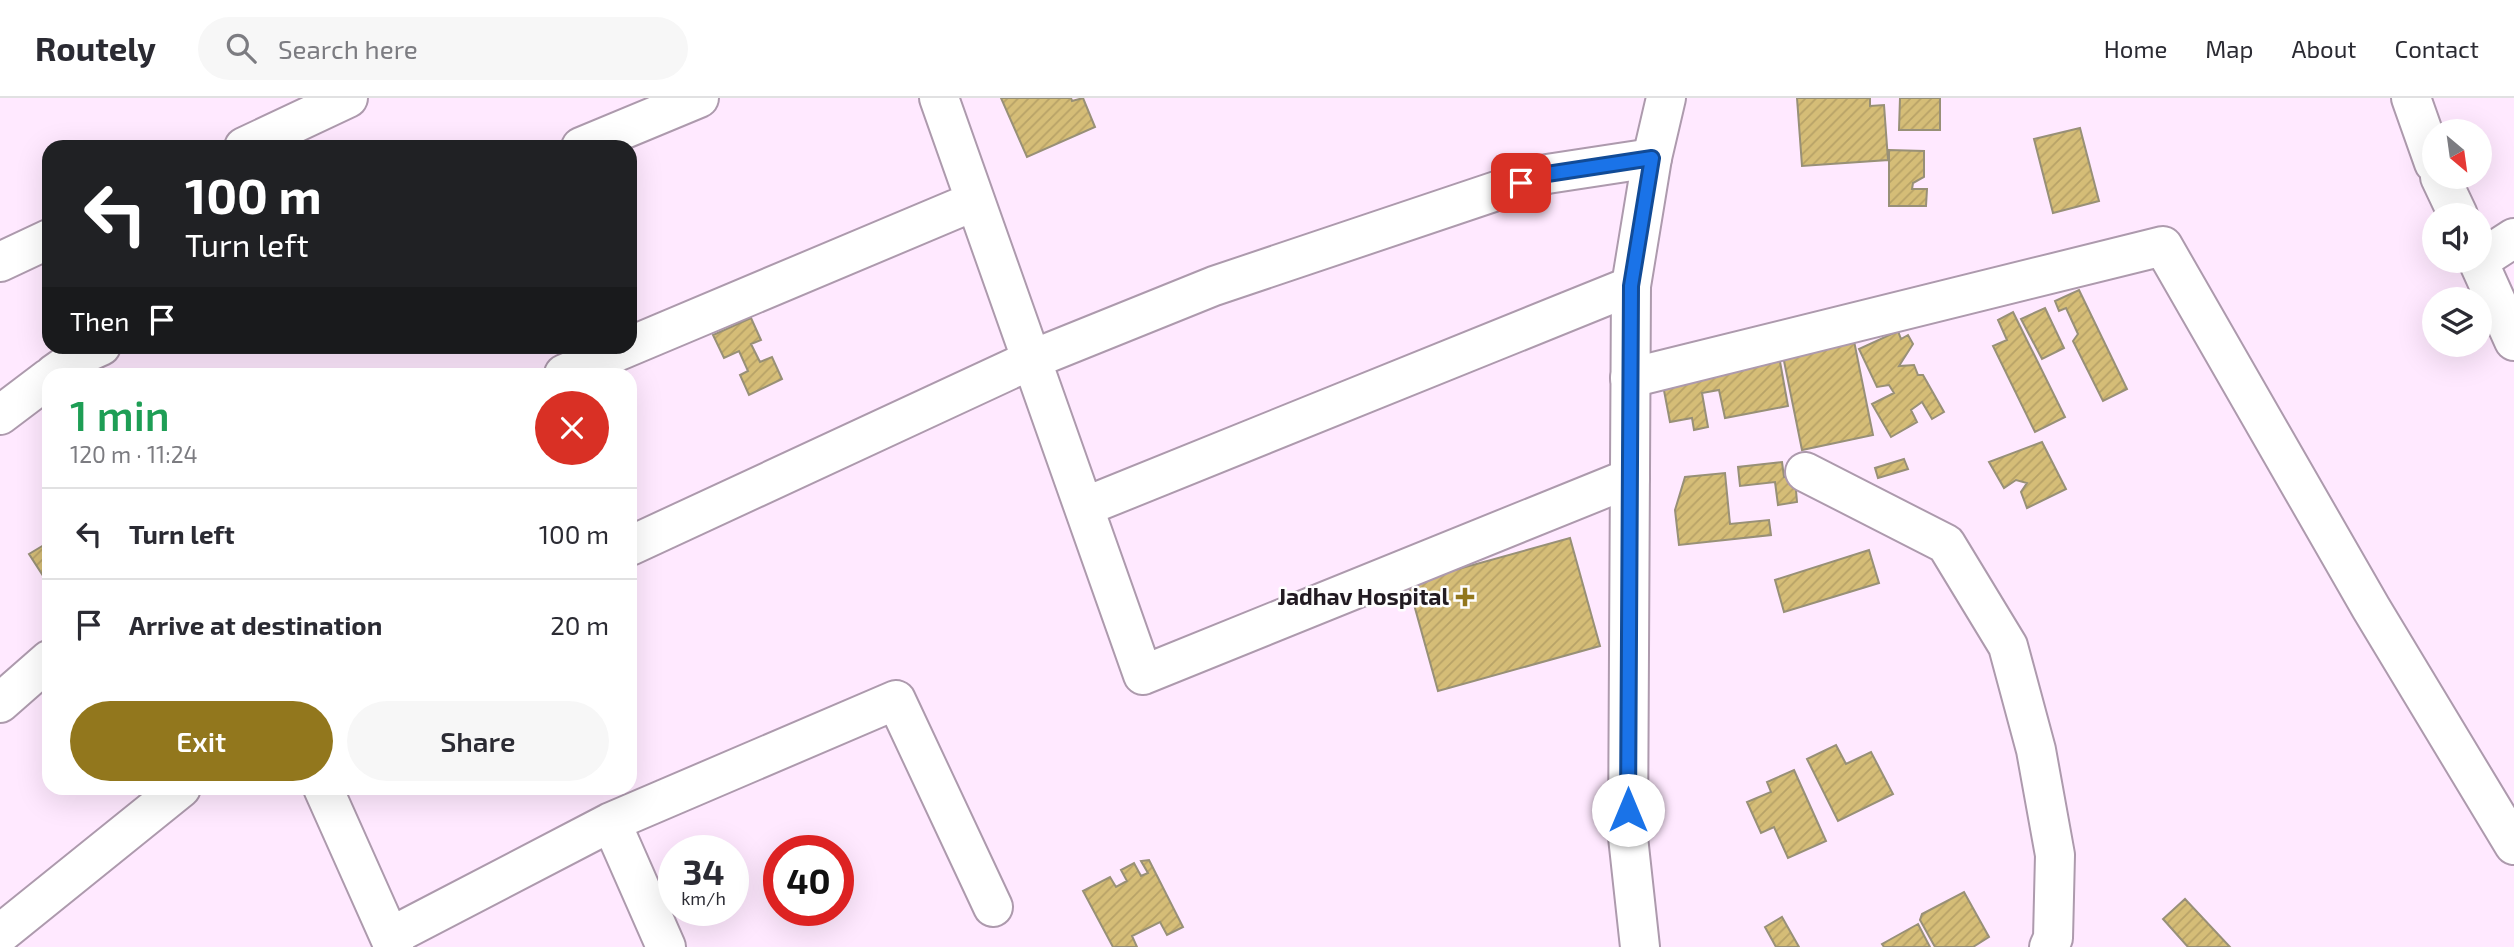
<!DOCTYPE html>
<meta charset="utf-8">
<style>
:root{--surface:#fff;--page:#f7f7f7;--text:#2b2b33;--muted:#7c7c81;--line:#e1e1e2;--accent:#92771d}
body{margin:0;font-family:"Exo 2",sans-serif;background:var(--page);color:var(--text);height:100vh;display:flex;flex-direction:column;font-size:26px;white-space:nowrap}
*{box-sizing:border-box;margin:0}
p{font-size:23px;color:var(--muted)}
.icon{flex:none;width:38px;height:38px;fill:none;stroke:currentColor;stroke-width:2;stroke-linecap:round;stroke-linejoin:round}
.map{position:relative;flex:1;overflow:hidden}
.details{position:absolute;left:42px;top:270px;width:595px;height:427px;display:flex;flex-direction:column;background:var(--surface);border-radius:21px;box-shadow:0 7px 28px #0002}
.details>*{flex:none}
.guide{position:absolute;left:42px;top:42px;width:595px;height:214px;border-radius:21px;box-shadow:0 7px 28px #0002;background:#202124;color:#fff;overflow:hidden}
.needle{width:46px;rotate:151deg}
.fabs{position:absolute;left:2422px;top:21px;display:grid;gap:14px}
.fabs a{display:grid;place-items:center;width:70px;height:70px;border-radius:50%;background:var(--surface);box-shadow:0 7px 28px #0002;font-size:35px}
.speed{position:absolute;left:658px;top:737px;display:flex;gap:14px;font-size:35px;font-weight:700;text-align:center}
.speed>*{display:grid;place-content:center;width:91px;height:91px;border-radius:50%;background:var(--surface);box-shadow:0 7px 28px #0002;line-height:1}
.speed small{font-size:18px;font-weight:400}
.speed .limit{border:10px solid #d22;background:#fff;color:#111}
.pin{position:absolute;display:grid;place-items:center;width:60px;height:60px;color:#fff;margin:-30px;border-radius:14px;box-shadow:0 4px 10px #0006}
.me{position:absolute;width:77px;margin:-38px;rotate:0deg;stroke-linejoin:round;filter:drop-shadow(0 0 5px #0008)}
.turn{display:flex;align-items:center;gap:24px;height:147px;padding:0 28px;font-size:32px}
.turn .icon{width:91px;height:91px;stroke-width:2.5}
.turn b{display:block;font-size:49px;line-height:60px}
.then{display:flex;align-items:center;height:66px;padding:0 28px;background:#0003;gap:14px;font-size:26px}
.round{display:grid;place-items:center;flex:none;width:74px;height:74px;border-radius:37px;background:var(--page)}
.overview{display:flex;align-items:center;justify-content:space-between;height:119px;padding:0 28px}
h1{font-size:42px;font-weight:600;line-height:52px;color:#1e9e55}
.primary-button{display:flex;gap:14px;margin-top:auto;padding:14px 28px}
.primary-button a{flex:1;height:80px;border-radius:42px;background:var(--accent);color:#fff;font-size:28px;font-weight:600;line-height:80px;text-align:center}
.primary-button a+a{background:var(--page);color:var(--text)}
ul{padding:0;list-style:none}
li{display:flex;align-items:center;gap:21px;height:91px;padding:0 28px;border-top:2px solid var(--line)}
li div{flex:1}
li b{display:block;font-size:26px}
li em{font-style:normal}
header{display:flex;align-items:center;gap:42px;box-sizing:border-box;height:98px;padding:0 35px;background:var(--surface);border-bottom:2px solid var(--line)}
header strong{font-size:33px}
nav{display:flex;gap:38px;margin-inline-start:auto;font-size:24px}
.search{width:490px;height:63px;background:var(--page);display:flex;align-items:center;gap:18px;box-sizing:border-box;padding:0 24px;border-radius:38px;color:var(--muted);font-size:26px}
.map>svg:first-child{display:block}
.building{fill:url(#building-hatch);stroke:#989077;stroke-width:2}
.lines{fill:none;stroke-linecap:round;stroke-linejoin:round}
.minor-casing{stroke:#ad9aad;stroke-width:42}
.tertiary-casing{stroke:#ad9aad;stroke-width:42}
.minor{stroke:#fff;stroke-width:38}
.tertiary{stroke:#fff;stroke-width:38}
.route-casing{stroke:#114b97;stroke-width:18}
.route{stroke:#1a73e8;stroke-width:12}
.poi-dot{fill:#92771d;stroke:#fefefe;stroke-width:2.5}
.labels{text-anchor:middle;stroke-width:5;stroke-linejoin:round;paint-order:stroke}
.poi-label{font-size:23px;font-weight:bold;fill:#221b22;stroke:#fefefe;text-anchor:end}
</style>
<header>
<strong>Routely</strong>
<div class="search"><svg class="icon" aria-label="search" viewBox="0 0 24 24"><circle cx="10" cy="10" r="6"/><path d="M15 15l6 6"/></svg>Search here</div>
<nav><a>Home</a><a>Map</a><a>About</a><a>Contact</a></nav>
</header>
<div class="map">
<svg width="2514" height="849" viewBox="0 0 2514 849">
<defs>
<pattern id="building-hatch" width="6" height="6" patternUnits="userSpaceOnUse" patternTransform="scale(1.75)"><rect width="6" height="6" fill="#d5bd77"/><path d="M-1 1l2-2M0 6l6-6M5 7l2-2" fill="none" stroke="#b7a267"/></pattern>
</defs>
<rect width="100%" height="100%" fill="#ffe9ff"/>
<path class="building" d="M1001 0H1071L1072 3 1083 0 1095 29 1027 59Z
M1797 0H1870V8L1884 7 1888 62 1802 68Z
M1900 0H1940V32H1899Z
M2080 30 2099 103 2053 115 2034 41Z
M1889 52 1924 53V79L1913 85 1912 91H1927L1926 108H1889Z
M2079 192 2127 291 2103 303 2073 243 2078 236 2066 210 2059 213 2055 203Z
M2045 210 2064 250 2042 261 2021 221Z
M2013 214 2065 319 2035 334 1993 248 2007 242 1998 222Z
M751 220 761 242 751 246 760 264 772 259 782 281 749 297 740 277 748 273 739 253 724 260 713 237Z
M1898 233 1901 241 1908 237 1913 246 1899 268 1914 267 1918 277H1923L1944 314 1932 321 1922 304 1911 312 1917 324 1891 339 1872 306 1894 295 1889 287 1877 289 1859 251Z
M1854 243 1873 337 1802 352 1783 258Z
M1779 258 1788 308 1725 320 1719 292 1702 295 1708 329 1694 332 1692 320 1670 324 1662 282Z
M2042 344 2066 391 2027 410 2021 394 2027 385 2016 382 2004 390 1989 364Z
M1904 361 1908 371 1878 380 1875 370Z
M1782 364 1784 379 1795 381 1797 404 1778 407 1775 384 1740 388 1738 369Z
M1725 375 1730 426 1769 422 1771 437 1679 447 1675 412 1685 379Z
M1570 440 1600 548 1438 593 1408 485Z
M49 444V487L29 456Z
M1869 452 1879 485 1784 514 1775 482Z
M1836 647 1846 666 1871 654 1893 696 1838 723 1807 661Z
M1794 672 1826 743 1788 760 1774 729 1761 735 1747 704 1771 694 1767 684Z
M1149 762 1183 829 1167 837 1160 824 1132 838 1137 849H1113L1083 793 1110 779 1116 789 1127 783 1121 772 1134 765 1141 778 1148 775 1141 763Z
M1964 794 1989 839 1973 849H1935L1920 822 1922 816Z
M2185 801 2230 849H2188L2163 821Z
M1782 819 1799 849H1776L1765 829Z
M1918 826 1930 849H1884L1882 846Z"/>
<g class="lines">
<g class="minor-casing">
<path id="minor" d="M939 0 1143 577 1630 380
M2411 0 2434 65
M244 49 348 0
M581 49 699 0
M2440 79 2458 117
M2480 162 2514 140
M2478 163 2514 243
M0 164 49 141
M54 276 81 257 101 248
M564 276 975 103
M1630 280 2163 148 2371 510 2514 747
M0 317 49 280
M1805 374 1946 446 2008 548 2036 652 2055 757 2053 840 2049 849
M1084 409 1631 188
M630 448 1033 261 1214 188 1547 76 1652 60
M0 605 49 562
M323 690 394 849
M0 836 181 690
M390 839 611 724
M666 849 611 724 896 602 993 809"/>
</g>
<g class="tertiary-casing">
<path id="tertiary" d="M1640 849 1628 739 1631 188 1652 60 1666 0"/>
</g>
<use href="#minor" class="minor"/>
<use href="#tertiary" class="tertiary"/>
</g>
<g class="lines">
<g class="route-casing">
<path id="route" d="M1521 85 1547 76 1652 60 1631 188 1628 712"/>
</g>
<use href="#route" class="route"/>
</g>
<path class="poi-dot" d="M1461.5 488.5h7v7h7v7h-7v7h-7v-7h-7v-7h7z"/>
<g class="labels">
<g class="poi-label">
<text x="1449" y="507">Jadhav Hospital</text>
</g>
</g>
</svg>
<div class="fabs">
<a><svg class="needle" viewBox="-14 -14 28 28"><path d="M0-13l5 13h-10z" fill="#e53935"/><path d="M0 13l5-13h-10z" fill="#7c7c81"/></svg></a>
<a><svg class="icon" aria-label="sound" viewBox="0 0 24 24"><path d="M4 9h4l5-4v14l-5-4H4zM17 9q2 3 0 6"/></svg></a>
<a><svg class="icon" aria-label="layers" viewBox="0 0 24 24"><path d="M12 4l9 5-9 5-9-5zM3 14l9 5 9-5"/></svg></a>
</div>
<div class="speed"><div>34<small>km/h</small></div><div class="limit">40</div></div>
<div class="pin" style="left:1521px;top:85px;background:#d93025"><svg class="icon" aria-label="arrive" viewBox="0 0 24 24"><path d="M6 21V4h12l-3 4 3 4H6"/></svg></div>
<svg class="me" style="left:1628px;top:712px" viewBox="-20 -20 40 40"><circle r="19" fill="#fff"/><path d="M0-13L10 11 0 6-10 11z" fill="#1a73e8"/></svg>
<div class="guide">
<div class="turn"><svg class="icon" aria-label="left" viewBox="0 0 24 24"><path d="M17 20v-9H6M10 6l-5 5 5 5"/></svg><div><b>100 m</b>Turn left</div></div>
<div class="then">Then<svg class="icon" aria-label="arrive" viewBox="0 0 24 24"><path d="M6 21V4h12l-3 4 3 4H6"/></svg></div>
</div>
<section class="details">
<div class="overview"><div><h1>1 min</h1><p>120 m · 11:24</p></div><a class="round" style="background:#d93025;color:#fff"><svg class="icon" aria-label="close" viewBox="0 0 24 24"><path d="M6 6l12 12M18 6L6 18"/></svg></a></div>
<ul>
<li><svg class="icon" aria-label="left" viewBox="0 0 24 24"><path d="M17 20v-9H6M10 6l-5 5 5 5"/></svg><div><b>Turn left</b></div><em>100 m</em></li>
<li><svg class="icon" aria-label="arrive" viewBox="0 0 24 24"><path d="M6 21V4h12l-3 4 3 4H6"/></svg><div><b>Arrive at destination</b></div><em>20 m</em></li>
</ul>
<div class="primary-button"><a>Exit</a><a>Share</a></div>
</section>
</div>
